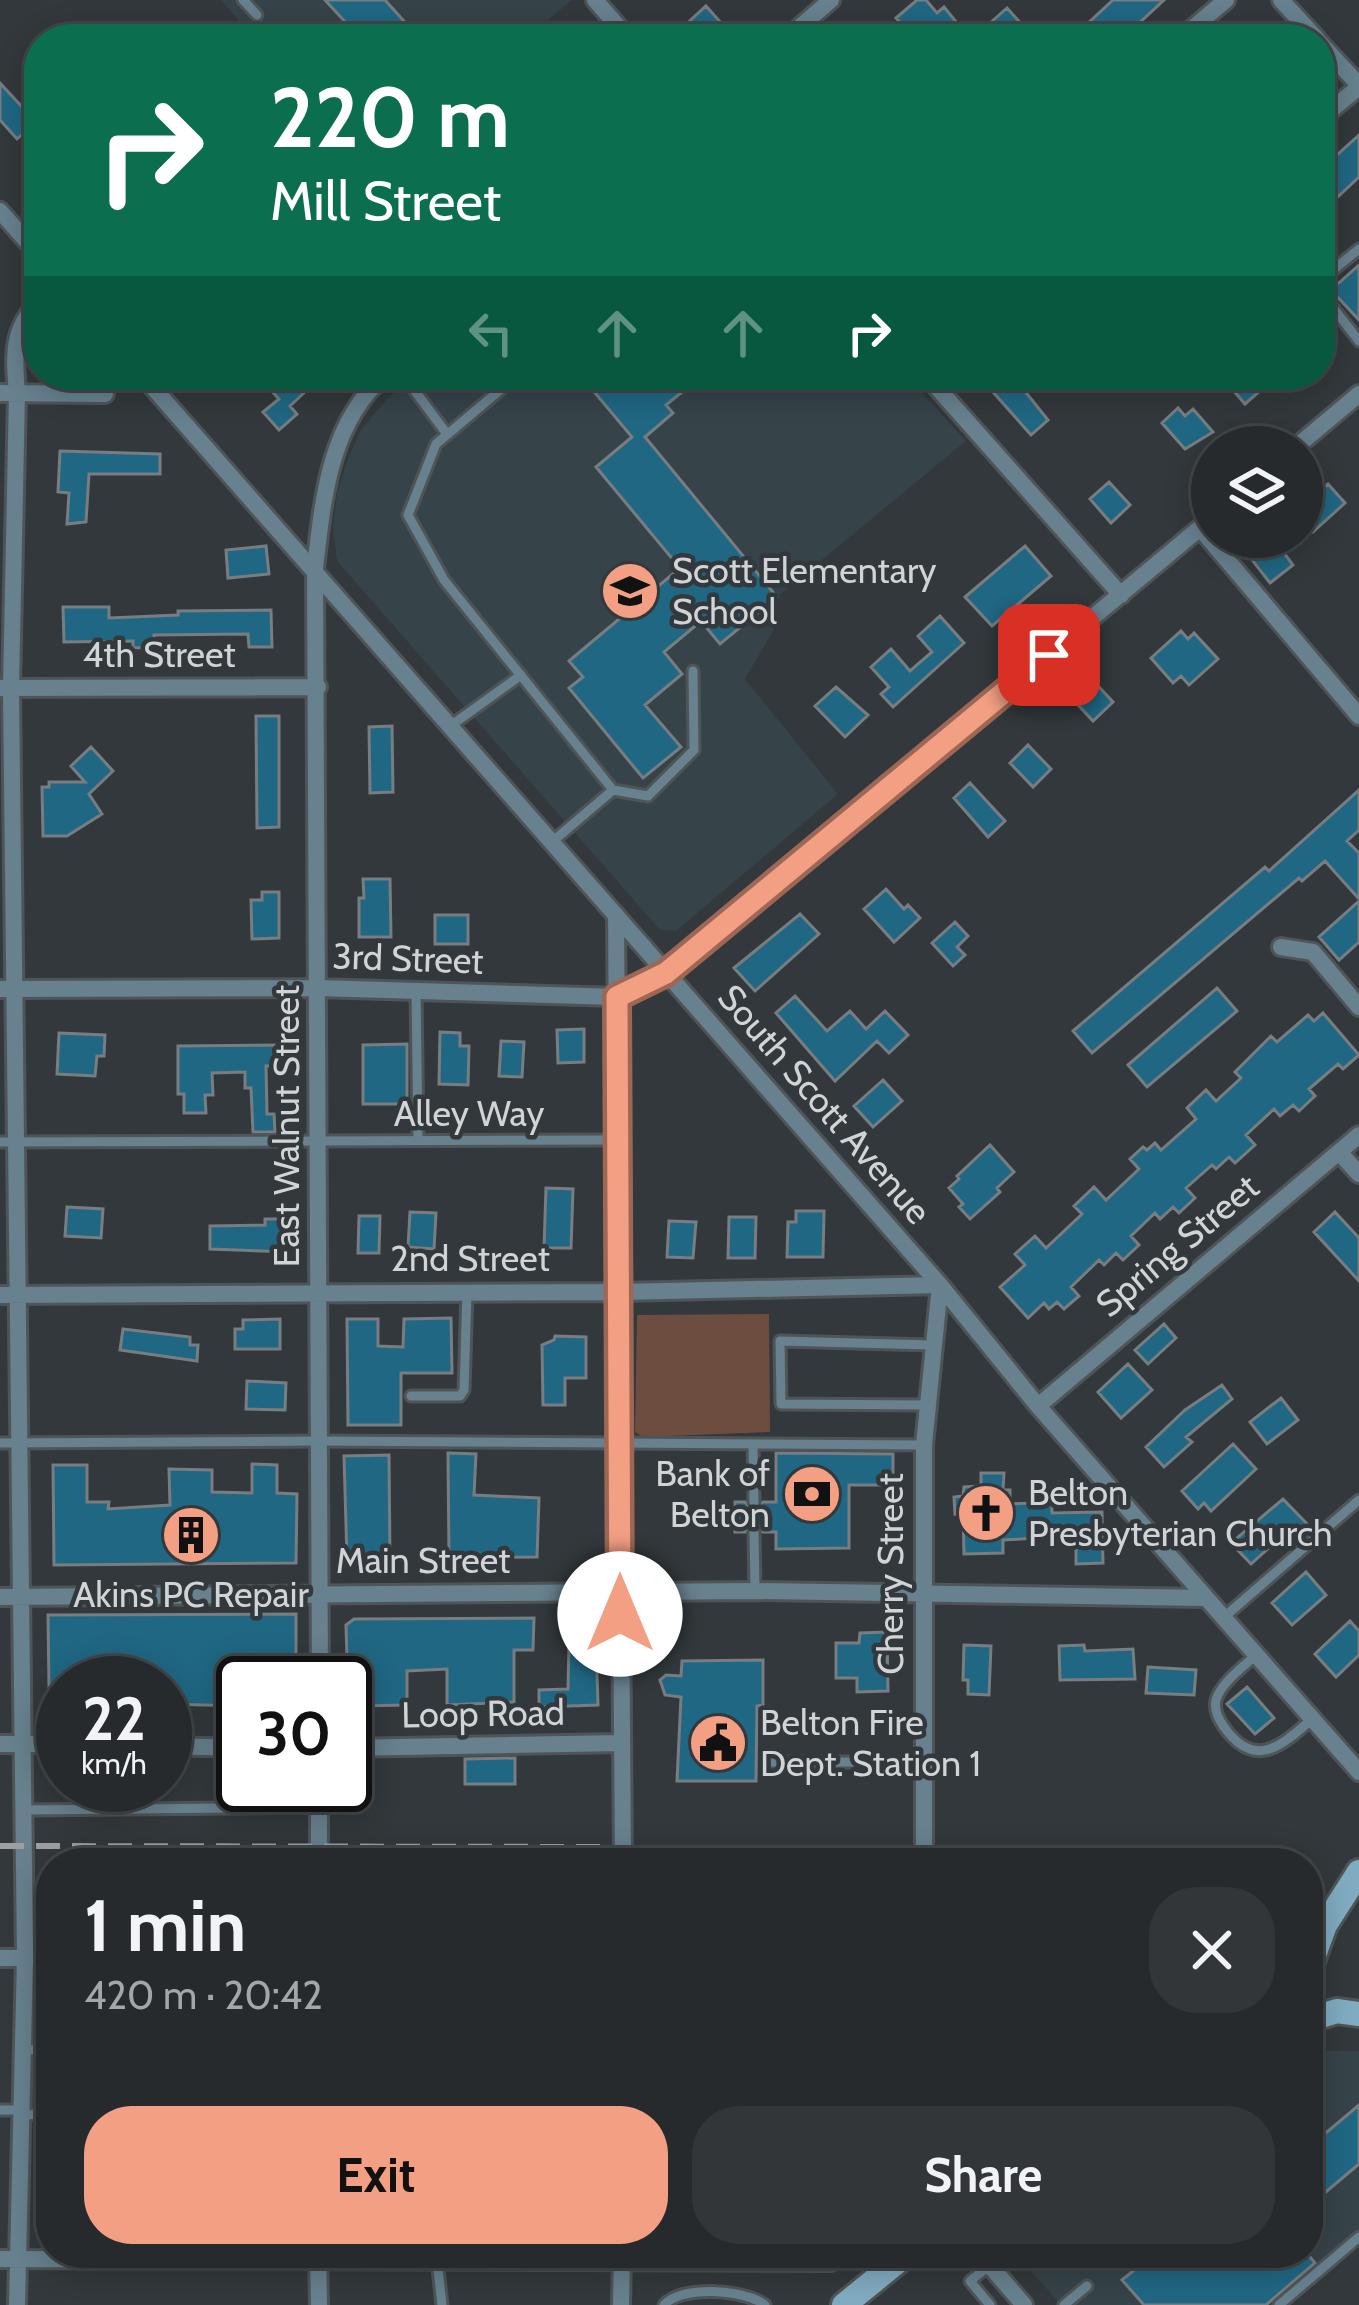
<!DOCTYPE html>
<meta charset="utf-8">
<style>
:root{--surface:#262a2c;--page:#323638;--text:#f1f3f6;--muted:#a4a7a9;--line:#424648;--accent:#f39f83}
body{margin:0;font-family:Cabin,sans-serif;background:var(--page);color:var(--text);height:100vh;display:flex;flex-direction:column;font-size:45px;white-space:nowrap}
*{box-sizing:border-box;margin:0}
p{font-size:39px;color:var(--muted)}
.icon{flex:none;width:66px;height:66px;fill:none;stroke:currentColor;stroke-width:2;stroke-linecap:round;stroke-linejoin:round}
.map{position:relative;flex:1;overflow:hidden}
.sheet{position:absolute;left:36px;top:1848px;width:1287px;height:420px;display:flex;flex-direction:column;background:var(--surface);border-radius:48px;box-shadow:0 6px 30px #0003,0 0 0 3px var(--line)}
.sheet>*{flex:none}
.banner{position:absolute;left:24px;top:24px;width:1311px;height:366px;border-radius:48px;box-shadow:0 6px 30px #0003,0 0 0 3px var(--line);background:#0b6e4f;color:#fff;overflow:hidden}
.tools{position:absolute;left:1191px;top:426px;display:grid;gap:24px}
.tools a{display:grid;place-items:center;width:132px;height:132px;border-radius:50%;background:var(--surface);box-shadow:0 6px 30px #0003,0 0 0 3px var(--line);font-size:60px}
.speed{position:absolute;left:36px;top:1656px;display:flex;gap:24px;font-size:60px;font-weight:700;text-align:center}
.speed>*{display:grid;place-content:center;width:156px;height:156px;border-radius:50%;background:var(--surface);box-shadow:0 6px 30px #0003,0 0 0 3px var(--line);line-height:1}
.speed small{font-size:30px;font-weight:400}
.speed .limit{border:6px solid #111;border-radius:18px;background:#fff;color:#111}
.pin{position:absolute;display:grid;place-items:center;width:102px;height:102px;color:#fff;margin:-51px;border-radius:24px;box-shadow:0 6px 18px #0006}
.me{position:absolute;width:132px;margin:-66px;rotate:0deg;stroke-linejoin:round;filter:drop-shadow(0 0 9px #0008)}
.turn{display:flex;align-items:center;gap:42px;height:252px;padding:0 48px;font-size:54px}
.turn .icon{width:156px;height:156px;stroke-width:2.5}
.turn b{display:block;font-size:84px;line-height:102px}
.lanes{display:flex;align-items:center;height:114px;padding:0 48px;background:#0003;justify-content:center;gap:60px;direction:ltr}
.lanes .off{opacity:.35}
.round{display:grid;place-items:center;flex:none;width:126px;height:126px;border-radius:48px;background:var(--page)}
.overview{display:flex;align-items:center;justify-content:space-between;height:204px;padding:0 48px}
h1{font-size:72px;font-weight:700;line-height:90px}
.primary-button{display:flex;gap:24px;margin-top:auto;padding:24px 48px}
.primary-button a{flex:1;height:138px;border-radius:48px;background:var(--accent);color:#111;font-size:48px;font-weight:700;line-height:138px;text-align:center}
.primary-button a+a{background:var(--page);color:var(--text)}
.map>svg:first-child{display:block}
.built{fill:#364349}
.green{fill:#6e4d41}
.building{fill:#206783;stroke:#777d81;stroke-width:3}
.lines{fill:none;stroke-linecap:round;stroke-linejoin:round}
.lane-casing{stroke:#4f5457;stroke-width:15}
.street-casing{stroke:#4f5457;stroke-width:22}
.secondary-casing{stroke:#4f5457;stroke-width:30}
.lane{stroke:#67818e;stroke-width:9}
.street{stroke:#67818e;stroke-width:16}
.secondary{stroke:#80abc0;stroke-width:24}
.rail{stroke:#9ca0a3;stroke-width:6;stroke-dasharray:24 12;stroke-linecap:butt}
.route-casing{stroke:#9e6755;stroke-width:30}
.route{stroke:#f39f83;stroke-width:21}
.labels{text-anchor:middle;stroke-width:9;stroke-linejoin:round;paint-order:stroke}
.poi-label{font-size:36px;fill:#d1d4d6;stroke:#32383b;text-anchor:start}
.street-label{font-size:36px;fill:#d1d4d6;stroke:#32383b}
</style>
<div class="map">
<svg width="1359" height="2305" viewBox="0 0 1359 2305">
<rect width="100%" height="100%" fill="#32383b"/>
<path class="built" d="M221 0H572L525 39H254Z
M416 375H906L966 441 777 597 775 628 745 679 838 794 676 931 660 930 337 561 333 528 337 493 347 461 361 430 387 399Z
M1308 2051H1359V2237L1279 2305H1061L1015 2253H1308Z"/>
<path class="green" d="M769 1314 770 1432 643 1437 635 1432 637 1315Z"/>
<path class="building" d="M325 0H385L420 39H361Z
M917 0H926L937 13 944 7 970 39H922L911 26 907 30 896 18Z
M1113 0H1164L1122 39H1071Z
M706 6 723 25 707 39H670Z
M1007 8 1025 28 1012 39H972Z
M0 83 36 122 17 139 0 120Z
M1359 135V177L1329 205 1320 194V154L1328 163Z
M1359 265V320L1331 290Z
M275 375H292L306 391 290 406 297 414 279 430 263 412 279 399 265 384Z
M580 375H703L666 405 673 413 645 437 777 597 720 644 701 621 664 652 682 674 645 705 681 747 643 778 569 688 583 677 569 661 680 568 596 467 632 437Z
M1012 375 1048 420 1031 435 993 392Z
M1234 375H1278L1245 404 1226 382Z
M1178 408 1185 416 1193 409 1213 432 1185 449 1162 423Z
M60 451 160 454V474H89L86 522 67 524 69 493 58 492Z
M1109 482 1130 505 1111 523 1090 499Z
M1328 484 1345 503 1313 532 1302 520V508Z
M1255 537H1272L1293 565 1270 583 1242 547Z
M266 546 269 574 228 578 226 550Z
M1025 546 1051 576 992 626 965 597Z
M63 607H109V618L178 615V611L271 610 272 647H249L248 634 154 635 155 647 133 648V641L64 642Z
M940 616 964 643 893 707 881 694 889 687 871 667 891 649 910 671 932 652 918 636Z
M1181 631 1188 639 1194 633 1218 659 1189 685 1181 676 1173 683 1151 658Z
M1088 675 1113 702 1093 721 1067 693Z
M836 687 868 715 845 737 815 706Z
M256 716H279V827L257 828Z
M392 726 393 792 370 793 369 727Z
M1028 745 1051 769 1033 787 1010 763Z
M91 747 113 771 89 794 102 814 67 836H43L42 787H49V782H85L71 766Z
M970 783 1005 821 988 837 954 798Z
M1359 790V830L1347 841 1359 853V899L1325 861 1302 881 1299 878 1092 1053 1073 1031 1265 867 1269 871Z
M363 879H390L391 937H359V898H364Z
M886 889 904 909 908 905 920 918 894 942 864 909Z
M262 892H279V938L252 939 251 900H262Z
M1359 901V942L1339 960 1319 937Z
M800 914 819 934 755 991 734 968Z
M435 915H468V944H435Z
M955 922 968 936 957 947 965 955 953 966 932 943Z
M1217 988 1237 1011 1147 1087 1128 1065Z
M795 996 827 1031 850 1011 866 1029 885 1011 908 1035 889 1053 877 1041 835 1081 776 1013Z
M1323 1013 1359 1055 1343 1069 1338 1064 1309 1089 1315 1096 1299 1111 1293 1105 1280 1116 1274 1109 1246 1135 1255 1145 1235 1163 1229 1157 1216 1169 1212 1165 1186 1188 1195 1198 1179 1213 1173 1207 1160 1219 1155 1213 1131 1236 1139 1245 1123 1260 1116 1253 1104 1265 1099 1260 1071 1287 1079 1296 1064 1309 1057 1302 1049 1309 1044 1303 1028 1318 1000 1287 1025 1265 1015 1254 1035 1236 1046 1248 1082 1214 1074 1206 1094 1187 1106 1200 1139 1169 1130 1159 1143 1147 1147 1150 1155 1143 1161 1150 1196 1119 1187 1108 1206 1090 1216 1101 1241 1078 1235 1072 1271 1036 1277 1042 1308 1015 1314 1021Z
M584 1029V1062L558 1063 557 1030Z
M440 1032 460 1033V1046H469L468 1085 439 1084Z
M59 1033 105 1035 104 1056H97L95 1076 57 1074Z
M501 1041 524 1042 522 1077 499 1076Z
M407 1044V1104H363V1045Z
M274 1045 275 1066H266L267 1114H274L275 1132H253L251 1088H245V1072L212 1073 213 1095H205L206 1113H184V1094H178V1046Z
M883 1080 902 1101 873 1127 854 1106Z
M990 1145 1014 1172 997 1188 1000 1192 970 1219 959 1207 963 1204 949 1188 959 1179 957 1176Z
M546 1188 573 1189 571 1248H544Z
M67 1207 103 1209 101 1238 65 1236Z
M796 1211H824L823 1257H787L788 1222H796Z
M410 1212 436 1213 434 1249 408 1247Z
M1335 1212 1359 1238V1281L1314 1232Z
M359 1216H380L379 1253H358Z
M729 1217H756L755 1258H728Z
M265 1219H288L289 1252 210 1249V1226L265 1225Z
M669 1221 696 1222 693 1258 667 1257Z
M451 1318 452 1373H401V1425H348L347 1319H378V1346L403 1347 404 1319Z
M280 1319V1349H235V1329H243V1320Z
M1164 1324 1176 1338 1148 1364 1135 1350Z
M123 1329 190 1337V1345H198L197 1361 120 1350Z
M555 1336 586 1337V1378H565V1405H543L542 1345 554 1340Z
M1128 1364 1152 1390 1121 1418 1098 1392Z
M247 1381 286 1383 285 1410 246 1409Z
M1222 1385 1232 1399 1186 1437 1192 1442 1164 1467 1146 1447 1185 1410Z
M1281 1398 1298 1420 1267 1444 1250 1422Z
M1233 1444 1256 1469 1211 1511 1204 1503 1198 1509 1182 1491Z
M448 1453 476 1454 474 1495 539 1498 537 1557 449 1558Z
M776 1453 893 1454V1485H849V1548L776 1549V1532H763L757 1524 748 1525 745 1532H735V1502H745L753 1511 763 1502H776Z
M389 1455 390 1560H347L344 1456Z
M252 1464 277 1465V1493L297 1494 296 1563 54 1565 53 1465H87V1502H109L108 1509 170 1505 169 1469 212 1470V1492L252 1493Z
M981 1473H1004L1003 1490H1010V1504L1052 1502V1513L1102 1512 1103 1563 1076 1564V1536L1003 1540V1553L964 1554 963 1512 955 1514 954 1497 963 1496 964 1487 981 1486Z
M1283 1499 1312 1529 1291 1544 1283 1535 1251 1564 1231 1543Z
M1306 1572 1326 1595 1292 1625 1272 1603Z
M296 1614V1683H243V1706L165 1704V1683H63V1688H49L48 1615Z
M534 1618 533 1650H514V1702L447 1705V1669L407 1671V1705L356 1706 348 1699 346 1625 354 1619Z
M1350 1621 1359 1631V1655L1336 1677 1315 1654Z
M887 1632 888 1691 857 1692V1678H836V1643H859L860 1633Z
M596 1641 598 1705 539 1707V1690L568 1689 569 1642Z
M964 1645 991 1646 989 1695 968 1694V1680H963Z
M1084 1645 1085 1651 1133 1649 1135 1679 1060 1680 1059 1646Z
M763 1660V1705L757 1706 756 1781H677L681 1697 665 1695 660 1680 666 1675 681 1676 682 1661Z
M1148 1667 1196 1670 1194 1695 1146 1693Z
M1247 1687 1274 1718 1255 1734 1227 1704Z
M515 1758V1784H465V1759Z
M1359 2105V2164L1308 2207V2148Z
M1155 2253H1307L1315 2263 1266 2305H1144L1122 2280Z"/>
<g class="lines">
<g class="lane-casing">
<path id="lane" d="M243 0 257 15
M465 39 472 33
M1320 285 1322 279 1359 249
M1320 291 1359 341
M403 375 447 434
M518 375 436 444 408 515 444 580 613 790
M449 727 521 675
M552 842 613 790 648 796 694 750 693 671
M416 991 418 1140
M0 1142 619 1140
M411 1396H460L464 1390 467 1291
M927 1405 781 1404 780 1341 932 1345
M0 1443 320 1441 924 1445
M753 1445 754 1502
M754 1532 755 1591
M1223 1618 1359 1500
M1255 1656C1243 1667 1221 1683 1216 1700 1214 1710 1218 1718 1224 1727 1254 1769 1279 1748 1311 1720
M772 1762H922
M25 1810 319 1807
M22 2049 51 2051
M0 2110H21
M21 2115 51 2114
M437 2260 442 2305
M990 2265 970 2281 990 2305
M664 2305C681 2285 744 2289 765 2305
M1064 2305 1087 2286
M1279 2305 1359 2237"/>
</g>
<g class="street-casing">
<path id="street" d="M595 0 629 39
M1281 0 1317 39
M74 37 76 39
M786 39 831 0
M1180 39 1226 0
M1320 43 1359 85
M1320 119 1359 87
M0 211 39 255
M142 375 940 1285 1038 1406 1359 1772
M926 375 1121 595
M0 393 105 394
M1296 447 1359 394
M1200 528 1359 716
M0 688 318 687
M616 915 623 1863
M1281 947 1313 952 1359 1007
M0 989 318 988 617 997 666 973 1212 518
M1339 1152 1359 1174
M0 1295 621 1292 940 1285 924 1445V1863
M1038 1406 1359 1135
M0 1597 755 1591 1205 1598
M320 1683 315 568C323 500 329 423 385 375
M0 1744H63
M165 1746 243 1748
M345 1748 622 1743
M319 1863V1785
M0 1958H51
M979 2253 1024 2305
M318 2254 319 2305
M0 2259 831 2262
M17 2305 25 1957 11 688 17 393C14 356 11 330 39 302
M621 2305 622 2254"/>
</g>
<g class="secondary-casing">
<path id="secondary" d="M1308 1972 1325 1925 1359 1872
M1308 2020 1337 2011 1359 2014
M844 2305 908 2253"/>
</g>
<use href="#lane" class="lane"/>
<use href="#street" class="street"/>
<use href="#secondary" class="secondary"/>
<path class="rail" d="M0 1846 611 1847"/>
</g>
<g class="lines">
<g class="route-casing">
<path id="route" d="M620 1614 617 997 666 973 1049 655"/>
</g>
<use href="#route" class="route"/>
</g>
<defs>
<g id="school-disc" transform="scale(3)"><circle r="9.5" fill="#f39f83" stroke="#32383b"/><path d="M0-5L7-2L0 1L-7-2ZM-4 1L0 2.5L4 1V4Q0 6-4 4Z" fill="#111"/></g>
<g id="bank-disc" transform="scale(3)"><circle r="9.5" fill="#f39f83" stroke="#32383b"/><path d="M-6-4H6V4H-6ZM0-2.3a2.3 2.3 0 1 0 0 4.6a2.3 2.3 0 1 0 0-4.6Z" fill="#111"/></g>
<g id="church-disc" transform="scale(3)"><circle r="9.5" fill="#f39f83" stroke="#32383b"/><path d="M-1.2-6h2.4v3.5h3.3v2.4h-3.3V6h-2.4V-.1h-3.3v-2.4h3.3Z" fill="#111"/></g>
<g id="building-disc" transform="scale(3)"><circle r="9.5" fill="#f39f83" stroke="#32383b"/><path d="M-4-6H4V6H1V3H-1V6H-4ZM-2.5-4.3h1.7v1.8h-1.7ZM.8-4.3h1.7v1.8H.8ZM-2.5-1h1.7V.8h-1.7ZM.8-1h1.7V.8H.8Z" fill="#111"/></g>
<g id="civic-disc" transform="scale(3)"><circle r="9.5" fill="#f39f83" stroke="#32383b"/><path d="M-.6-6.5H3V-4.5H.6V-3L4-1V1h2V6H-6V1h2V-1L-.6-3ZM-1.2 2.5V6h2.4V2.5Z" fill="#111"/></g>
</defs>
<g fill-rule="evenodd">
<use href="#school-disc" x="630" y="591"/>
<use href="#bank-disc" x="812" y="1494"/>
<use href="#church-disc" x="986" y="1513"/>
<use href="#building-disc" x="191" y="1535"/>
<use href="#civic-disc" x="718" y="1743"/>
</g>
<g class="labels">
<g class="poi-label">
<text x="672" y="583">Scott Elementary<tspan x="672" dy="41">School</tspan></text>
<text x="770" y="1486" text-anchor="end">Bank of<tspan x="770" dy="41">Belton</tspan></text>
<text x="1028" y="1505">Belton<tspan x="1028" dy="41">Presbyterian Church</tspan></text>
<text x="191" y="1607" text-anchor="middle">Akins PC Repair</text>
<text x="760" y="1735">Belton Fire<tspan x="760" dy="41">Dept. Station 1</tspan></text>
</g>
<g class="street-label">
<text x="159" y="667">4th Street</text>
<text transform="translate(408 958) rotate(2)" y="13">3rd Street</text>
<text transform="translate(825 1104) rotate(49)" y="13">South Scott Avenue</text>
<text x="469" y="1126">Alley Way</text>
<text transform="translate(286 1126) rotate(-90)" y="13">East Walnut Street</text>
<text transform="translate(1177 1245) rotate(-40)" y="13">Spring Street</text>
<text x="470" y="1271">2nd Street</text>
<text x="423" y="1573">Main Street</text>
<text transform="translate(890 1574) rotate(-90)" y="13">Cherry Street</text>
<text transform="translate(483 1713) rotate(-1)" y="13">Loop Road</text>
</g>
</g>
</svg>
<div class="tools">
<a><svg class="icon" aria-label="layers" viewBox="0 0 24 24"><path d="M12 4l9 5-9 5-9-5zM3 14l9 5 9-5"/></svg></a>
</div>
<div class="speed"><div>22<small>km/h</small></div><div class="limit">30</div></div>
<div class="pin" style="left:1049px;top:655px;background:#d93025"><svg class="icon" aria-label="arrive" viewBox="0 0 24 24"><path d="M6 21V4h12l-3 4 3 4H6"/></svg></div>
<svg class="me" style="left:620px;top:1614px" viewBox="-20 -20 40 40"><circle r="19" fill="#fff"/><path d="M0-13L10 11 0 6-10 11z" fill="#f39f83"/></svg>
<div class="banner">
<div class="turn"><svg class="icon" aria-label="right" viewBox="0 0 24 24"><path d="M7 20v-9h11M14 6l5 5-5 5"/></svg><div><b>220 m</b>Mill Street</div></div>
<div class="lanes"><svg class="icon off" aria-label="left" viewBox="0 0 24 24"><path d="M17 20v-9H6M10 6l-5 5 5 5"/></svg><svg class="icon off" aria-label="ahead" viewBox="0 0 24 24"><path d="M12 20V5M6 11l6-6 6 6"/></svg><svg class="icon off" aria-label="ahead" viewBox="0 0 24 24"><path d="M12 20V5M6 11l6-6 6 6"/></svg><svg class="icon" aria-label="right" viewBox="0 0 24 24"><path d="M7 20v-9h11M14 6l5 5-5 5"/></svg></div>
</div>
<section class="sheet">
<div class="overview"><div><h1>1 min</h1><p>420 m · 20:42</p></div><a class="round"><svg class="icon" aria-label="close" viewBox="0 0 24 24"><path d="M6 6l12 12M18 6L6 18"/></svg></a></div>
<div class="primary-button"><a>Exit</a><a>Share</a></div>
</section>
</div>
